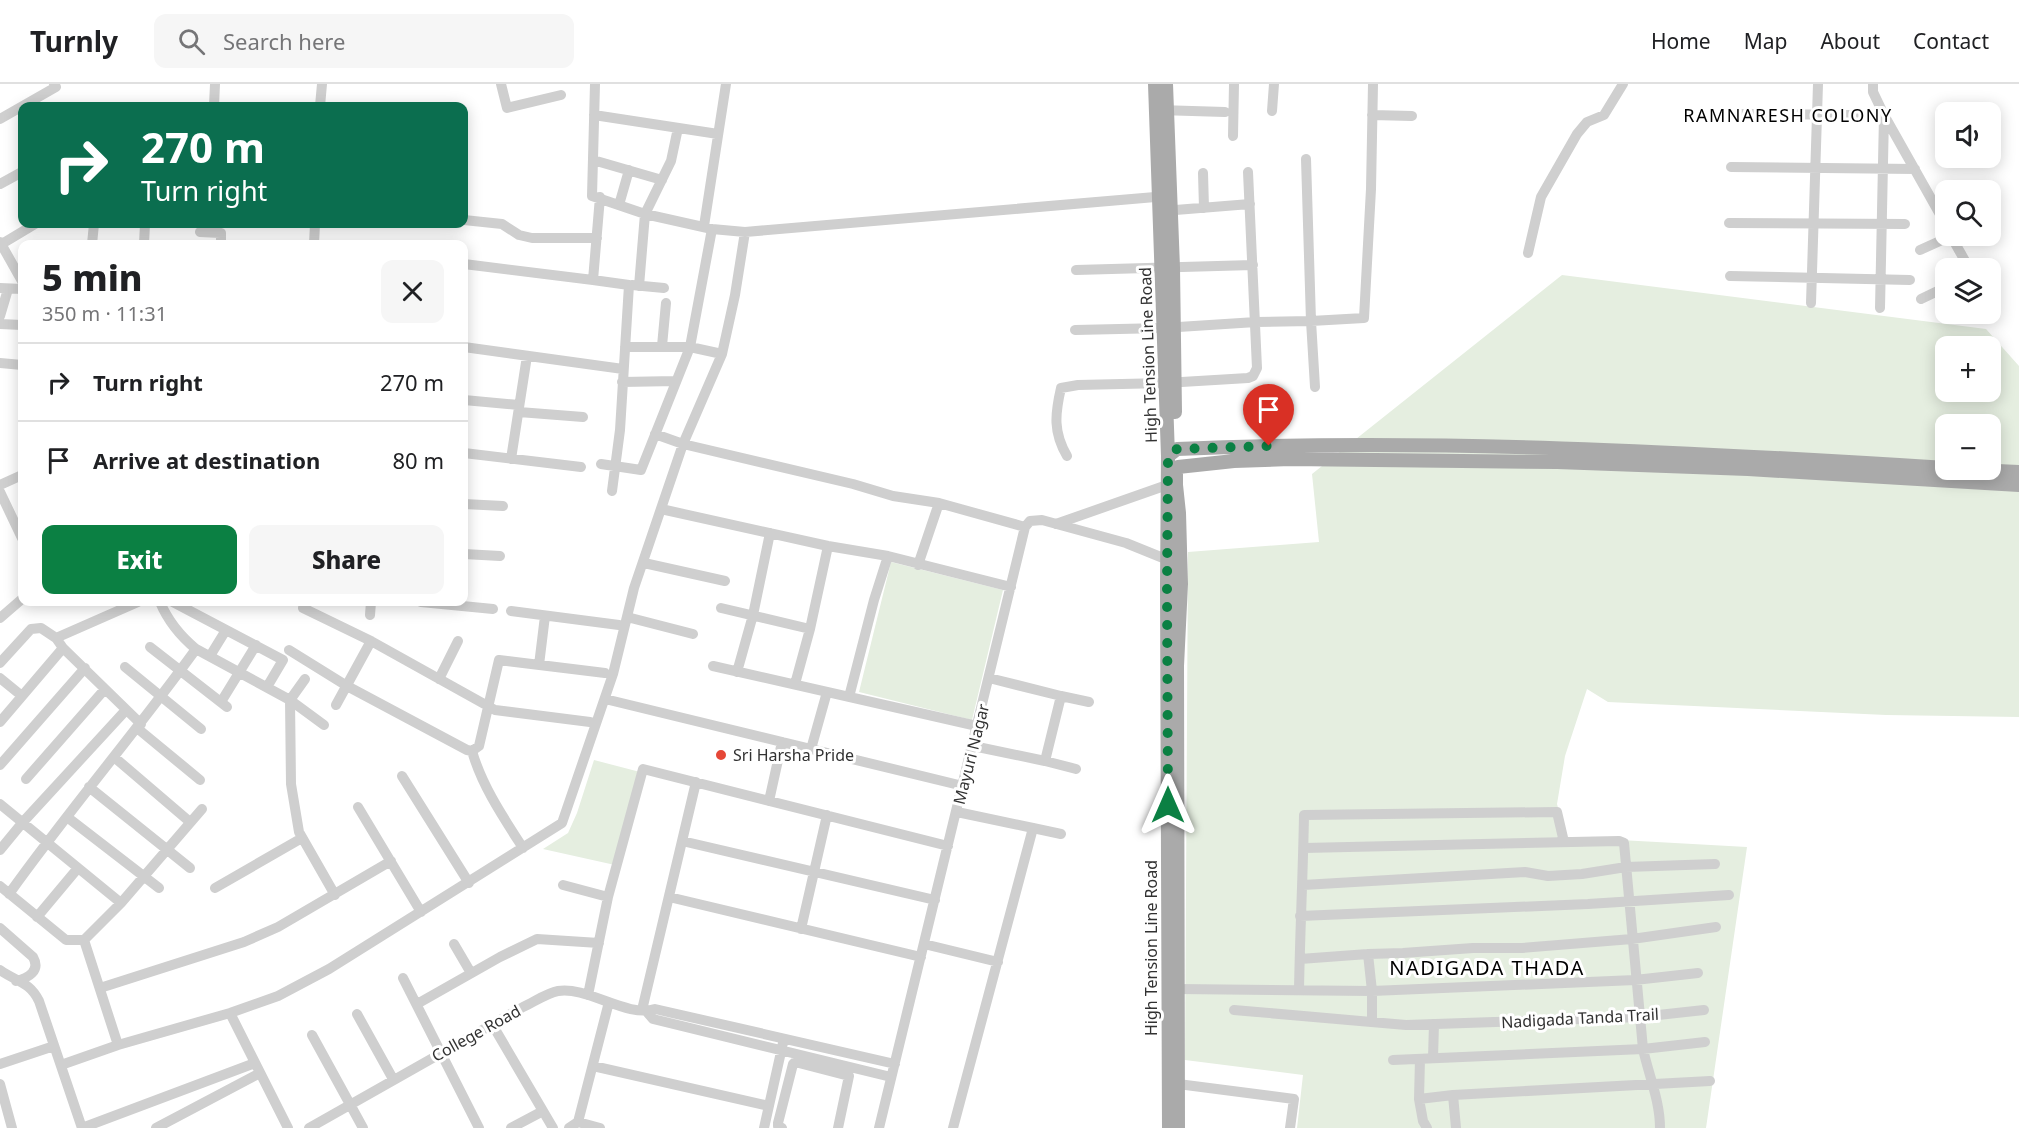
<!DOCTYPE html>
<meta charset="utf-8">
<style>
:root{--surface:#fff;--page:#f6f6f6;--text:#202124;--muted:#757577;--line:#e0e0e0;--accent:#0b8043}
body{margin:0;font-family:"Noto Sans",sans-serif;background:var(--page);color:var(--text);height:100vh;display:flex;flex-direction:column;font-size:22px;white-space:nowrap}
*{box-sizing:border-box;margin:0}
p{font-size:20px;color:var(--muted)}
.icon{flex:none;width:33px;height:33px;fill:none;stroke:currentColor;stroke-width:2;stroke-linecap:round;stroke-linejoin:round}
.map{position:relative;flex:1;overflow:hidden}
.side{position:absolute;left:18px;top:156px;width:450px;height:366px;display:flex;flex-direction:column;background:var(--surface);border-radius:12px;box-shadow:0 3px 15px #0003}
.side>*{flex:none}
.banner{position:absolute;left:18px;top:18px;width:450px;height:126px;border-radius:12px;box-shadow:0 3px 15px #0003;background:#0b6e4f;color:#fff;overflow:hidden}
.controls{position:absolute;left:1935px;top:18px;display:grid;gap:12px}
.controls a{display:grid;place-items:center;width:66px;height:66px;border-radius:12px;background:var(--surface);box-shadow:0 3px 15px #0003;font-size:30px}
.pin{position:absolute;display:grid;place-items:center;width:51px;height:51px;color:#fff;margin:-62px -26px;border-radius:50% 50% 50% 0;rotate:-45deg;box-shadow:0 0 6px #0007}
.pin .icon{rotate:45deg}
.me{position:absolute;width:66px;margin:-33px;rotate:0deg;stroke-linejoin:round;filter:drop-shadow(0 0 4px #0008)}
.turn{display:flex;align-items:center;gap:21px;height:126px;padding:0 24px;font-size:27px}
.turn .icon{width:78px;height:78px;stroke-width:2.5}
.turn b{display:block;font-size:42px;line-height:51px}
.round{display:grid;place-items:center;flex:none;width:63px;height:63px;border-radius:12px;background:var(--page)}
.headline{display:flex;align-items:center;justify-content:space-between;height:102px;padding:0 24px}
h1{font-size:36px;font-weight:800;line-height:45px}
.cta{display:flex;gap:12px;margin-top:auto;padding:12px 24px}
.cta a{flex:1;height:69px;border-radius:12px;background:var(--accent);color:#fff;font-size:24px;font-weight:800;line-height:69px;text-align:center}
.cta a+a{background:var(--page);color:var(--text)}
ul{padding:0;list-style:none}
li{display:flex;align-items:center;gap:18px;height:78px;padding:0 24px;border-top:2px solid var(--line)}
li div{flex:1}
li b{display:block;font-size:22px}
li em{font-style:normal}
header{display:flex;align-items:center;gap:36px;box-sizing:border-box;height:84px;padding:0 30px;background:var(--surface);border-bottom:2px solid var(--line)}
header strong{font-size:28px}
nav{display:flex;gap:33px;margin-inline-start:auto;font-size:21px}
.search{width:420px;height:54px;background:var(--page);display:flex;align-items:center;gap:15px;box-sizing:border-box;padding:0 21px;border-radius:12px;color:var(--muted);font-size:22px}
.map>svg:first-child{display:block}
.green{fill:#e5eee0;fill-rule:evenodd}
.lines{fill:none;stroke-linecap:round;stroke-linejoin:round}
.minor{stroke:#cfcfcf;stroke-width:10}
.major{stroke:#aaa;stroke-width:14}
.route{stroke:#0b8043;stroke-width:10;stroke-dasharray:0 18}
.poi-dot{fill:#e54737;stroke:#fff;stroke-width:2}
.labels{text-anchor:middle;stroke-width:6;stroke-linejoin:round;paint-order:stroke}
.street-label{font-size:16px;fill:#323232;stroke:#fff}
.poi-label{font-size:16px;fill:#323232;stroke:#fff;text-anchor:start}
.neighbourhood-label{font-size:18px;letter-spacing:1.5px;fill:#000;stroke:#fff}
.quarter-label{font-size:20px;letter-spacing:1.5px;fill:#000;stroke:#fff}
</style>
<header>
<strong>Turnly</strong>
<div class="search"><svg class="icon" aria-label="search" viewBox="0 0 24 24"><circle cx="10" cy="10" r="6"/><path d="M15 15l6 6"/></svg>Search here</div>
<nav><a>Home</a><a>Map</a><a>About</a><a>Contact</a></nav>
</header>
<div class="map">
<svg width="2019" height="1044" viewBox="0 0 2019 1044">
<rect width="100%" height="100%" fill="#fff"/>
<path class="green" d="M1562 191 1986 245 2019 282V633L1886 631 1608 618 1587 605 1565 672 1557 720 1566 753 1747 763 1706 1044H1297L1303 991 1185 976 1188 468 1319 458 1312 390ZM1946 262H1990V308H1946ZM1946 340H1990V386H1946Z
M891 478 1003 506 972 636 859 608Z
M594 676 640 688 615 781 543 765 568 749 577 729Z"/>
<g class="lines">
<path class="minor" d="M501 0 507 24 561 11
M595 0 592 112 645 130 712 145 745 148 1167 112
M1873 0V8L1884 31 1946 141
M214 22 215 0
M320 22 322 0
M1159 26 1225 28
M1272 27 1274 0
M1734 30 1884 31 1880 224
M594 31 718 50
M1372 31 1412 32
M0 35 56 3 54 0
M1233 52 1234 0
M1306 75 1311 237 1315 303
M593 76 662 96
M1731 83 1915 85
M1203 89 1204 124
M0 100 22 88
M600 113 593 196 629 201 620 346 612 407
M619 121 629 86
M1163 127 1250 120
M464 136 502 140 519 151 532 154H597
M1729 139 1905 140
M704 142 726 0
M200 148 221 149V160
M1951 152 1969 184
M0 158 22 197
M92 160 94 140
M144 160 145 140
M314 160 315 140
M0 161 35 140
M1920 166 1951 152
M1528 169 1541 113 1577 50 1587 38 1604 31 1623 0
M464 180 593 196
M1076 186 1253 181
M1730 192 1910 196
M632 201 664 204
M639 202 645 130 671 77 678 44
M0 204 22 205
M1921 215 1946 203
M1811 219 1818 0
M0 232 8 205
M0 240 22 241
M1075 246 1163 244 1256 238 1311 237 1364 234 1371 105 1373 0
M662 262 666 219
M464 263 623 285
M625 263H690L722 270
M0 279 22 281
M622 298 676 297
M464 316 519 321
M519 328 583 333
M655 350 683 360 853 400 893 412 939 419 1025 443
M464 369 581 383
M1067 372C1053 348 1055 330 1061 304L1078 301 1165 299 1248 294 1253 292 1257 284 1248 88
M511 375 527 272
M601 380 641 386 690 263 712 145
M0 401 22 391
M0 408 22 454
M464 420 503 422
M661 425 828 462 888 472 1011 503
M1056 440 1167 401
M464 470 500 472
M644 479 725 497
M918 481 939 419
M138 518 56 554 63 564 141 640
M160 518C168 537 179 551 196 565L290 616 324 641
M173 518 283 576 267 603
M421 518 493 525
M303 524 371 557 495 626 590 638
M721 524 810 545
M511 527 619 541
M370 531 371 518
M627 533 693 550
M0 534 22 515
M150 563 227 623
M289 566 347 602 467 666 472 667 479 662 499 576 605 589
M210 572 226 546
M0 579 31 545 41 544 56 554
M539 581 545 532
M713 582 977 642
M125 583 201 645
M737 588 753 531 770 449
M0 594 22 612
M305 595 290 616 291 700 299 748 335 811
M439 595 458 557
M795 600 810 545 828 462
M1061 612 1089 618
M849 613 874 516 888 472
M605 615 963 702
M221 618 256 561
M336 621 371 557
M0 638 63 564
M137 644 200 696
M973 662 1045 677 1061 612 989 594
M811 665 827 608
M472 667C482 702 503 733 523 764
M114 673 190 738
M1045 677 1076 685
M0 681 85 584
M402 692 469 799
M26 695 105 605
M89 703 190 784
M769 717 782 658
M0 720 121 819
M358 723 421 828
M67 733 159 804
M1033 744 1061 750
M682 757 935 816
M1304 764 1619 757 1624 759 1643 965C1649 992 1660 1017 1660 1044
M0 766 23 738 126 626
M563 801 608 813
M1303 801 1525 788 1548 792 1582 790 1626 783 1715 780
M0 802 66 856H84L121 819 202 725
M215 804 302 754
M9 810C69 726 136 648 196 565
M669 813 921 873
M1300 832 1588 820 1729 811
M37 833 78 784
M0 844 33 873C41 887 28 894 16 897
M801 845 827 731
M84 856 118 961
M454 860 471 889
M924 860 998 878
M1300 875 1368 870
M0 886C17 898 30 898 39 917L82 1044 255 979
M403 894 479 1044
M100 904 244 858 278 843 391 777
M1178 905 1372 907 1635 896 1698 889
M1299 906C1300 847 1303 789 1304 731L1557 728 1564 758
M588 911 608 813 643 685 948 762
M417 920 500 873 537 855 599 859
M642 926 696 698
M1234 926 1406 941 1640 933 1704 926
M647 928 653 935 891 993
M230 929 288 1044
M357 930 393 995
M1372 938V907L1368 870 1403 869 1473 864H1522L1632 855 1716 843
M492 940 543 1027
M312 951 363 1044
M1433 974 1434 940
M1420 975 1419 1015 1453 1011 1710 997
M1393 976 1643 965 1705 958
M0 980 54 962
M61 981 118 961 230 929 278 912 329 885 562 739 613 590 634 504 683 360 722 270 735 211 745 148
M593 982 769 1022
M0 1000 12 1044
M1178 1000 1294 1015 1290 1044
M1453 1011 1456 1044
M1419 1015 1423 1037 1427 1044
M578 1038 600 1044
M156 1044 260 989
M309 1044 523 923C534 918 547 909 558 907 587 902 627 934 655 925L895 980
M511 1044 543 1027 553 1044
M569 1044 578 1038 609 918
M764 1044 783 959
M782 1044 778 1042V1039L793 980 795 978 849 992 838 1044
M879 1044 1025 443 1030 437 1042 436 1126 459 1168 476
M953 1044 1033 744 957 728"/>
<path class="major" d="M1155 0 1168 372 1167 503 1169 1044
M1166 0 1173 184 1175 328
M1168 372 1177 365C1434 354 1690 368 1946 384
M1975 386 2019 388
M1178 1044 1177 582 1181 500 1179 429 1176 401V387L1178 383 1234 377 1290 375 1557 378 1748 385 2019 401"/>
</g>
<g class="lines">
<path class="route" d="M1168 721 1167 503 1168 372 1177 365 1269 362"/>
</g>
<circle class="poi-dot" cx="721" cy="671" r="6"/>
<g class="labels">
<g class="street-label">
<text transform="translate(1148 271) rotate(-92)" y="6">High Tension Line Road</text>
<text transform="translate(971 670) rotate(-76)" y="6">Mayuri Nagar</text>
<text transform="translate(1151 864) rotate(-90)" y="6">High Tension Line Road</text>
<text transform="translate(1580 934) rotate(-3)" y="6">Nadigada Tanda Trail</text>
<text transform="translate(476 949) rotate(-29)" y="6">College Road</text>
</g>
<g class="poi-label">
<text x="733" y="677">Sri Harsha Pride</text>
</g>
<g class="neighbourhood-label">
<text x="1788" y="38">RAMNARESH COLONY</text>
</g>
<g class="quarter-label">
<text x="1487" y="891">NADIGADA THADA</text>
</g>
</g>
</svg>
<div class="controls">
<a><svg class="icon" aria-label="sound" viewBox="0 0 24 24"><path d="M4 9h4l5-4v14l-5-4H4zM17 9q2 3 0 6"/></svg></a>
<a><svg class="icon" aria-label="search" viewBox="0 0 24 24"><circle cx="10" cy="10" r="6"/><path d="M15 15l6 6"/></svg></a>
<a><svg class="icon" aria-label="layers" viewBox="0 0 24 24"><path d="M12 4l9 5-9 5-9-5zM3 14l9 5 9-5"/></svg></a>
<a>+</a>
<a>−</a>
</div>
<div class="pin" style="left:1269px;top:362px;background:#d93025"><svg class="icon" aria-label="arrive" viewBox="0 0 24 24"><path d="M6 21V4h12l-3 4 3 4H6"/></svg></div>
<svg class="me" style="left:1168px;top:721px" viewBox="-20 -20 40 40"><path d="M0-17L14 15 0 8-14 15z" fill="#0b8043" stroke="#fff" stroke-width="4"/></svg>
<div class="banner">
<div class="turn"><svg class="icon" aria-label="right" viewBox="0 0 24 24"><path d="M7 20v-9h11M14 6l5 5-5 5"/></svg><div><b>270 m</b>Turn right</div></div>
</div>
<section class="side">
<div class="headline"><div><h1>5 min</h1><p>350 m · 11:31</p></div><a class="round"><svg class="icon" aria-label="close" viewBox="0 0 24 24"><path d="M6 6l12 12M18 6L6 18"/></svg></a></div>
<ul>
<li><svg class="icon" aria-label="right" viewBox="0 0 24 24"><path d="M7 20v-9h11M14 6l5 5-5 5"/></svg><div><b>Turn right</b></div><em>270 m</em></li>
<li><svg class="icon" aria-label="arrive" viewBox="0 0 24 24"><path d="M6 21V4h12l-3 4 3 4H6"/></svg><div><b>Arrive at destination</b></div><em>80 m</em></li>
</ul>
<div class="cta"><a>Exit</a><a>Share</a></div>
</section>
</div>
